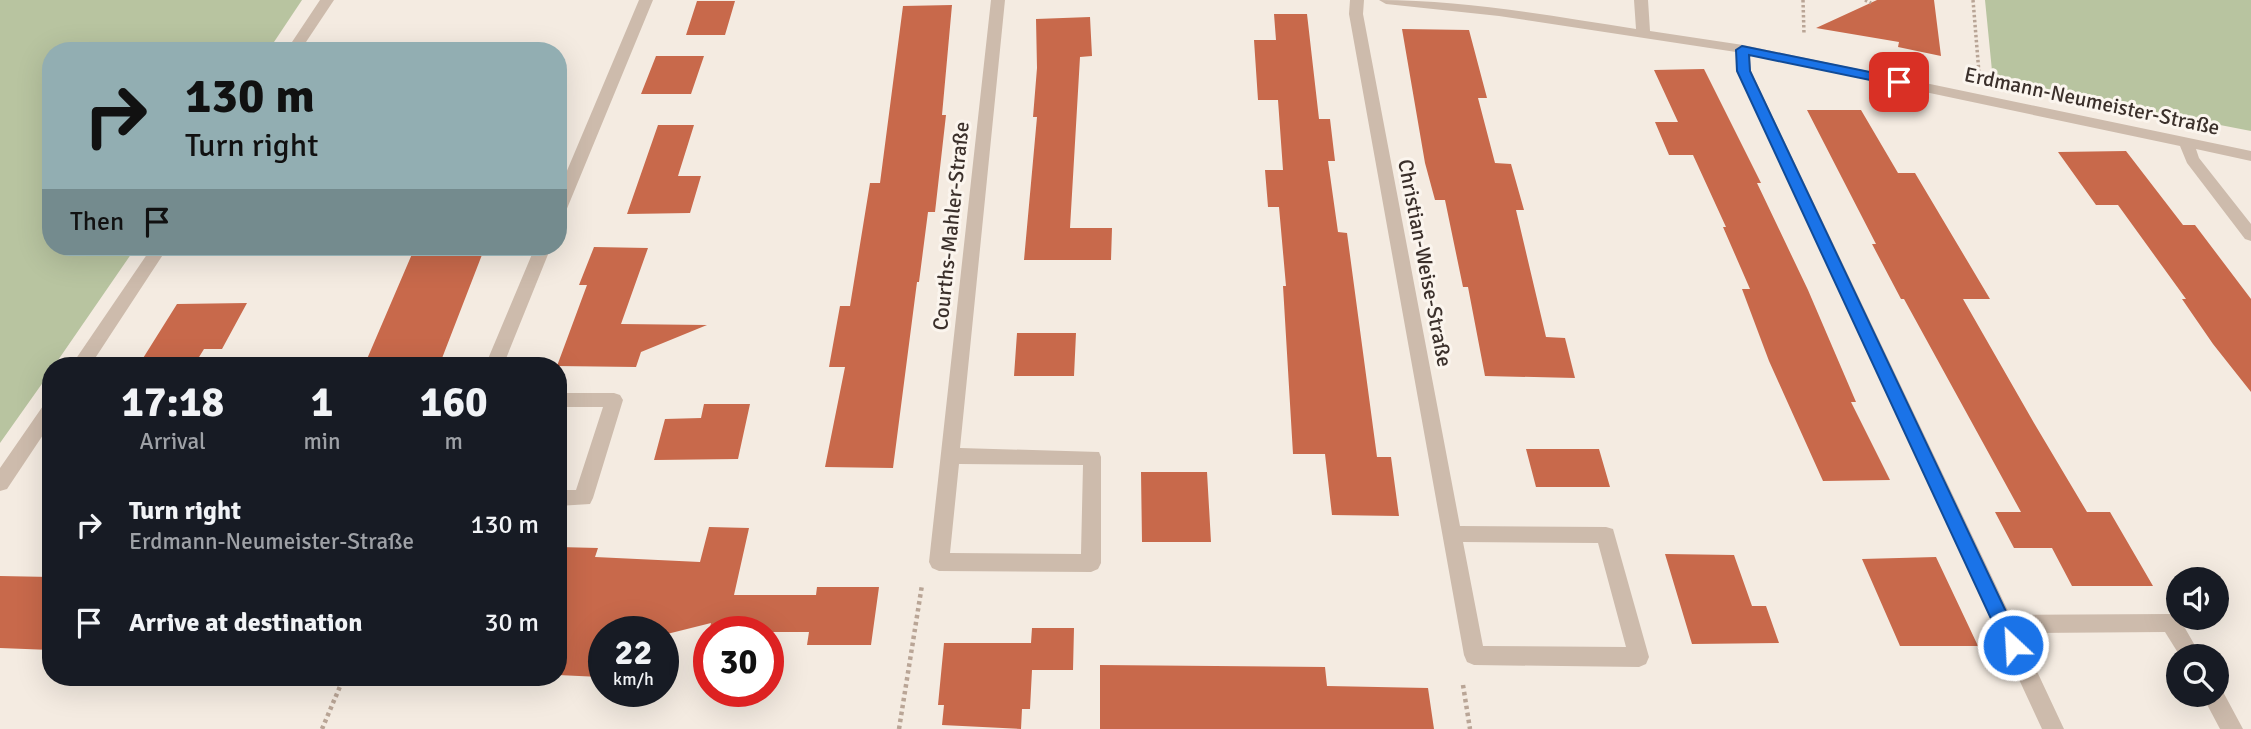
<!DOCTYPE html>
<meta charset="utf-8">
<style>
:root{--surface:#171b24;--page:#20242c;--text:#f1f3f6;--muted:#9ea1a6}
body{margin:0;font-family:Signika,sans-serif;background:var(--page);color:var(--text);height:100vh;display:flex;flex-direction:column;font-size:26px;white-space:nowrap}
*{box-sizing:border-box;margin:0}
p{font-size:23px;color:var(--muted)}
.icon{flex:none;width:38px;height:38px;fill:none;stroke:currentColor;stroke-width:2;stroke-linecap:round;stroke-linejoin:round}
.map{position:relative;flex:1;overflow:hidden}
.details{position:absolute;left:42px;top:357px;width:525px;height:329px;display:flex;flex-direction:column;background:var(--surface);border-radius:28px;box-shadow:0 7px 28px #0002}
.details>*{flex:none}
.banner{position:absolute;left:42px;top:42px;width:525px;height:214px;border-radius:28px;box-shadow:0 7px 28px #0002;background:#92aeb2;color:#111;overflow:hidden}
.buttons{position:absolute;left:2166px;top:567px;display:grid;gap:14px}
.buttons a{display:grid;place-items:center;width:63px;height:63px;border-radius:50%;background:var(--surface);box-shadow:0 7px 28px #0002;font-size:35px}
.speed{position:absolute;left:588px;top:616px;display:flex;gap:14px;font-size:35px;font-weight:700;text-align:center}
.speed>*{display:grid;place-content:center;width:91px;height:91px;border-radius:50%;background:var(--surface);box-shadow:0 7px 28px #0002;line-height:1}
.speed small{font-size:18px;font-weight:400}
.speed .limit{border:10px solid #d22;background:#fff;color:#111}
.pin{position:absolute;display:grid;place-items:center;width:60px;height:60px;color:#fff;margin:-30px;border-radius:14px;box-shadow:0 4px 10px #0006}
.me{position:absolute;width:77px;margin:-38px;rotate:335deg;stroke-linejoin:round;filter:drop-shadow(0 0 5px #0008)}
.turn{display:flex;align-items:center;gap:24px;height:147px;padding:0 28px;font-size:32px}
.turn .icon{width:91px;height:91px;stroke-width:2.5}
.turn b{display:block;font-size:49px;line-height:60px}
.then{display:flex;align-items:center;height:66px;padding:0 28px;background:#0003;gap:14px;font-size:26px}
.eta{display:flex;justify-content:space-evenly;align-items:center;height:119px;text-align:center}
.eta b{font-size:42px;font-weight:700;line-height:49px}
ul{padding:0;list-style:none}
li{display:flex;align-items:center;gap:21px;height:98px;padding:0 28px}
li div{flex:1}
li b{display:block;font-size:26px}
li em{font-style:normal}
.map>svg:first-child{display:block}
.green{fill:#b8c4a0}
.building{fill:#c8694b}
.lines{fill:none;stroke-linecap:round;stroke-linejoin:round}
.path-far1{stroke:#b9a596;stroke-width:3.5;stroke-dasharray:2.5 2.5;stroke-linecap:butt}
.path{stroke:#b9a596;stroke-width:4.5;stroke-dasharray:3.5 3.5;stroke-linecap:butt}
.minor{fill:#cdbbac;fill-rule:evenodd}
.route{fill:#1a73e8;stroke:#114b97;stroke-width:2}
.labels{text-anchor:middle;stroke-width:6;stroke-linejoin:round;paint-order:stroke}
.street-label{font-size:21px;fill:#3b302b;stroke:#fbf5ee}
</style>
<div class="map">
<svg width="2251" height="729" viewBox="0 0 2251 729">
<rect width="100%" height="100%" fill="#f4ebe1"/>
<path class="green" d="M0 0H302L268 51H51V247H136L54 366H51V371L0 443Z
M1985 0H2251V131L1993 81Z"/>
<path class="building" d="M1877 0H1934L1941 56 1898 47 1899 42 1816 28Z
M697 1H735L725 35H686Z
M952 5 942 115H946L935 212H928L919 282H917L893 468 825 467 845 367H829L840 306H850L870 183H880L903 6Z
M1274 14H1307L1319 119H1330L1335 161H1328L1338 232 1347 233 1377 457H1391L1399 516 1332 515 1325 454H1293L1283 286H1286L1279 207H1268L1265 170H1283L1278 100H1258L1254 40H1276Z
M1090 17 1092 56 1080 57 1070 228H1112L1111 260H1024L1037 117H1033L1037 68 1036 19Z
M1402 29 1469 30 1487 98H1478L1495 163 1511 164 1524 210H1516L1546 337 1565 338 1575 378 1485 376 1468 287H1463L1445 200H1435L1425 163Z
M656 56H704L691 94H641Z
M1704 69 1761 183H1757L1808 290 1856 402H1851L1890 480 1823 481 1769 361 1742 289H1750L1723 227H1726L1693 155H1669L1655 122H1678L1654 70Z
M1807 110H1861L1898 173H1915L1990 299H1963L2034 423 2087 512H2110L2153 586H2072L2052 548H2014L1995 512H2021L1904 299H1901L1872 244H1876Z
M658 125H694L678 176H701L690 213 627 214Z
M2126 151 2183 225H2195L2251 299V392L2213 344 2182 299H2186L2118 205H2096L2058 152Z
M415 247H485L439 366H364Z
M594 247 648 248 621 324 707 325 641 352 636 367 557 366 587 285H579Z
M247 303 222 349H204L196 362 140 363 177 304Z
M1017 333H1076L1074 376H1014Z
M704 404H750L738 459 654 460 665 419 701 418Z
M1526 449H1599L1610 487H1536Z
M1141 472H1207L1211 542H1142Z
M709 527 749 528 734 595H816L817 587H879L871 645H807L809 632H709L711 623 663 635V632H604V666L600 677 558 675V547L598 548 595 557 700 562Z
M1665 554 1734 555 1752 606H1766L1779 643 1692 644Z
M1936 557 1978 646H1900L1862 559Z
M0 576 51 577V650L0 648Z
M1032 628H1074L1073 670H1032L1030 709H1022L1021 729 942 725 944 705H938L944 643H1031Z
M1100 665 1325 667 1327 686 1428 688 1434 729H1100Z"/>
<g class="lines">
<path class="path-far1" d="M1803 0 1804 34
M1865 0 1871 3
M1973 0 1979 73"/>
<path class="path" d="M1463 685 1470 729
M322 729 344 677
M899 729 922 585"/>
<path class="minor" d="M320 0H334L300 51H286Z
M639 0H653L566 211 558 216V192Z
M991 0H1005L960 448 1099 452 1101 457V563L1098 569 1091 572 939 571 932 568 929 562ZM959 464 1083 465 1081 554 950 553Z
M1350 0H1364L1363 14 1460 526 1606 527 1613 529 1649 657 1646 664 1639 667 1474 665 1467 662 1464 655 1349 14ZM1463 542 1598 543 1626 647 1483 646Z
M1379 0C1466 0 1551 16 1636 29L1634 0H1648L1650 31 1743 45 2251 151V161L2196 149 2199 158 2251 224V241L2245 239 2187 163 2180 146 1750 55 1751 71 2010 615 2171 614 2178 616 2201 656H2180L2165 632 2019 633 2064 729H2042L1737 71 1736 52 1499 16 1386 4Z
M152 247H168L90 366H71Z
M535 247H551L503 366H485Z
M558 393H614L620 395 623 400 593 498 590 504 558 506V490H576L603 407H558Z
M51 401V423L7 489 0 491V468L45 403Z
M2217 687 2221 688 2243 729H2220L2202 695H2217Z"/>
</g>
<path class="route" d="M1742 46 1899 78 1905 82 1899 86 1749 55 1750 71 2019 639 2022 645 2019 651 2013 654 2006 651 1737 71 1736 50Z"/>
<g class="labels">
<g class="street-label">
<text transform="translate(2092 101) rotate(12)" y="7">Erdmann-Neumeister-Straße</text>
<text transform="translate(951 226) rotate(-84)" y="7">Courths-Mahler-Straße</text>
<text transform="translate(1425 263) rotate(79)" y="7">Christian-Weise-Straße</text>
</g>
</g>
</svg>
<div class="buttons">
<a><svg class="icon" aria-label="sound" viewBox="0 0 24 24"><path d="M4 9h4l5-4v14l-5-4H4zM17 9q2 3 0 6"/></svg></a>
<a><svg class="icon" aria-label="search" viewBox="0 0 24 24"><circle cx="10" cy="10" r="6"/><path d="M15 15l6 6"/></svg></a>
</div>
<div class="speed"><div>22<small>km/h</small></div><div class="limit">30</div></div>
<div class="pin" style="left:1899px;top:82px;background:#d93025"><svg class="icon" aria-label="arrive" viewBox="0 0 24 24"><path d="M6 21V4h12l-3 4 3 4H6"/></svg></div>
<svg class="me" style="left:2013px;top:645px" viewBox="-20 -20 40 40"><circle r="17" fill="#1a73e8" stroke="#fff" stroke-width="3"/><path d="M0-11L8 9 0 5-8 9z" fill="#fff"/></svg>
<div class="banner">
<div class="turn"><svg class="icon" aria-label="right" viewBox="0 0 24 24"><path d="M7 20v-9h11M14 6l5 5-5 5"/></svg><div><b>130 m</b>Turn right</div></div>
<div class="then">Then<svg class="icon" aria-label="arrive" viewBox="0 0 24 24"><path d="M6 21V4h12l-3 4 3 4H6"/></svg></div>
</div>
<section class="details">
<div class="eta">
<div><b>17:18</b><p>Arrival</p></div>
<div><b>1</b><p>min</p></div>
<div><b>160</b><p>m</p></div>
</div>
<ul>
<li><svg class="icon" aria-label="right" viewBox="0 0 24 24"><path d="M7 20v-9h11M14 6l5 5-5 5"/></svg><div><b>Turn right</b><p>Erdmann-Neumeister-Straße</p></div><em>130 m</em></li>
<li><svg class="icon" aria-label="arrive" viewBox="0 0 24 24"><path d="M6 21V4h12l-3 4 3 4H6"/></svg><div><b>Arrive at destination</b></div><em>30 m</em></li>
</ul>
</section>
</div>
